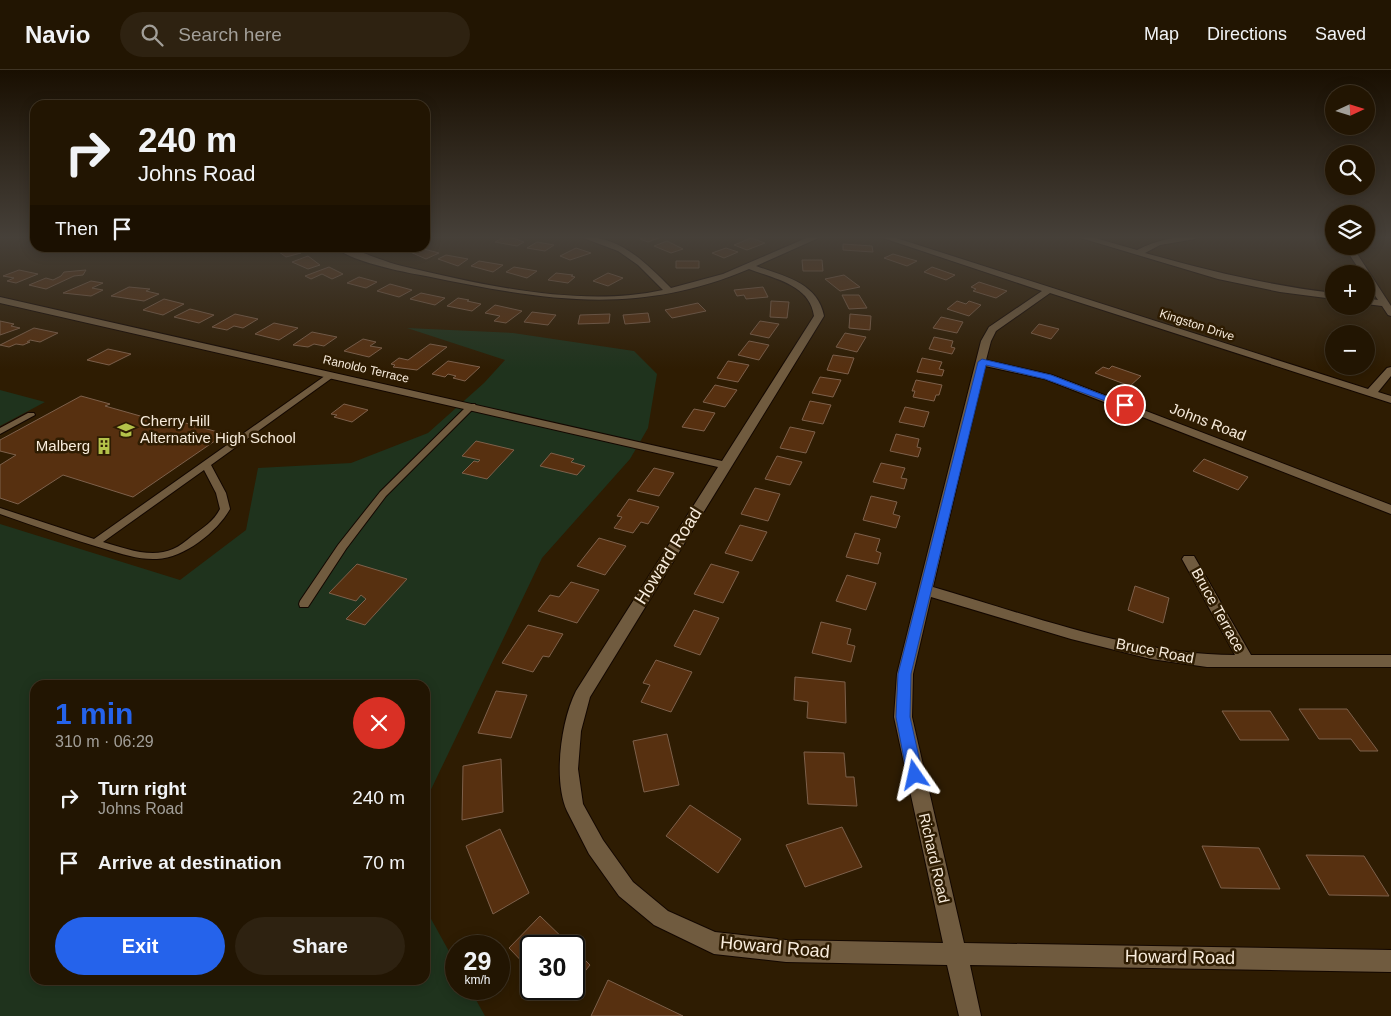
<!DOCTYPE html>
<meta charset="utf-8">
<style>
:root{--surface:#221502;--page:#2e2211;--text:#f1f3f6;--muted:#a29f99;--line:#3f3424;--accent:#2563eb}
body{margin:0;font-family:Arial,sans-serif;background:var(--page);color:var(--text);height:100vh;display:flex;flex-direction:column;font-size:19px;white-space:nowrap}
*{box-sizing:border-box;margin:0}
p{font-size:16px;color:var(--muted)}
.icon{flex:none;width:28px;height:28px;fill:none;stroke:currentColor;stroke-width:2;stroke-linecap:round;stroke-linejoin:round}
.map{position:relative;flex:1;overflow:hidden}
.drawer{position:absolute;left:30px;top:610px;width:400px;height:305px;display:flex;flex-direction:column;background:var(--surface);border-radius:15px;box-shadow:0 2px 12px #0003,0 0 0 1px var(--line)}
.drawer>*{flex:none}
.guide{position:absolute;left:30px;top:30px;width:400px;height:152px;border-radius:15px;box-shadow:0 2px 12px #0003,0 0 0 1px var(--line);background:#221502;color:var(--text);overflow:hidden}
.needle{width:32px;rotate:86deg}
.tools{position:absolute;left:1325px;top:15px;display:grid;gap:10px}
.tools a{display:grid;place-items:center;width:50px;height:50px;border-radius:50%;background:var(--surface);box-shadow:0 2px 12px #0003,0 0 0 1px var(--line);font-size:25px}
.speed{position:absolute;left:445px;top:865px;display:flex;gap:10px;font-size:25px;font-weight:700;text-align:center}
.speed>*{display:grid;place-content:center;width:65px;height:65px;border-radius:50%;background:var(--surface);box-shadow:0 2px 12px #0003,0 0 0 1px var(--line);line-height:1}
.speed small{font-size:12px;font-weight:400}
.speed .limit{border:2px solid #111;border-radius:8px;background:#fff;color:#111}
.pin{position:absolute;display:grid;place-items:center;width:42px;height:42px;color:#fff;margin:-21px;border:2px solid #fff;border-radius:50%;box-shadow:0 1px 5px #0007}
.me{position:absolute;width:55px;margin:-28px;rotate:349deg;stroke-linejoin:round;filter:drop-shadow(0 0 4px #0008)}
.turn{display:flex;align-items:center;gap:18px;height:105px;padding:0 25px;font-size:22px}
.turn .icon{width:65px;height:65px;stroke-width:2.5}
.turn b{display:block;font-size:35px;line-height:42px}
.then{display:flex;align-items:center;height:48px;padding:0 25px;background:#0003;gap:10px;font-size:19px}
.round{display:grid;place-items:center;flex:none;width:52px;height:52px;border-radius:26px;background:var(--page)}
.overview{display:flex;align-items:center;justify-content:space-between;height:85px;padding:0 25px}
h1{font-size:30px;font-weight:700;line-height:38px;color:var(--accent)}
.action{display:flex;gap:10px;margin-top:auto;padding:10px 25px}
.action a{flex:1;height:58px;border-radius:30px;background:var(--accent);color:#fff;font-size:20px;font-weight:700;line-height:58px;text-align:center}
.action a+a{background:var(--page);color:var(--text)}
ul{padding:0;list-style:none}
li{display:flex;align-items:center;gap:15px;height:65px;padding:0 25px}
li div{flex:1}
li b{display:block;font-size:19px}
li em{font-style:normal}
header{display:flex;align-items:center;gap:30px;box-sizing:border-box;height:70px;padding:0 25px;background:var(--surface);border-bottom:1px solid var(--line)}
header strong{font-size:24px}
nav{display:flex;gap:28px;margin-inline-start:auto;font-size:18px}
.search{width:350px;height:45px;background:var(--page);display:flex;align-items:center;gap:12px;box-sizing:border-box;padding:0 18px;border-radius:28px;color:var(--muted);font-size:19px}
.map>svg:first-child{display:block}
.green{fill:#1f331d}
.building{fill:#573010;stroke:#7d604b}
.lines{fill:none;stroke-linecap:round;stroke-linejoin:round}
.service-casing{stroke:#130700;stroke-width:2}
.minor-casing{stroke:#130700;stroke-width:2}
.service{fill:#705b3f;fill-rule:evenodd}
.minor{fill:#705b3f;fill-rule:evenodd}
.route{fill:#2563eb;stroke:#184099}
.labels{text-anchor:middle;stroke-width:5;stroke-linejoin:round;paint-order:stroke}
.far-street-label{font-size:12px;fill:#f7ebdb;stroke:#2e1c02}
.poi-label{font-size:15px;fill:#f7ebdb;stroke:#2e1c02;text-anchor:start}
.street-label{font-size:15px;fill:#f7ebdb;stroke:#2e1c02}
.near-street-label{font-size:18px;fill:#f7ebdb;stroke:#2e1c02}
</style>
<header>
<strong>Navio</strong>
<div class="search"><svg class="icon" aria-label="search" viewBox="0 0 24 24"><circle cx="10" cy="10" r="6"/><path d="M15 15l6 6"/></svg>Search here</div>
<nav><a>Map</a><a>Directions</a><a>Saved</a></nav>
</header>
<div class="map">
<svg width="1391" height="946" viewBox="0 0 1391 946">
<rect width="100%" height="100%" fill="#2e1c02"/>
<path class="green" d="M407 258 513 263 634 281 657 304 648 358 630 389 542 488 425 732V615H35V910H425V838L456 894V919H470L485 946H0V454L180 510 246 460 258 398 351 393 428 363 484 313 505 290Z
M0 320 45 332 0 356Z"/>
<path class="building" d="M641 166H659L661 167 648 172 640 169 644 167Z
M504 167 513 168 524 172 517 176 495 172Z
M751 168 765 173 747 180 734 175Z
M667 171 683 179 671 183 654 176Z
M537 172 554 175 545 181 527 178Z
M843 174 872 176 873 182 843 180Z
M281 178H294L301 183 286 187 275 179Z
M417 178H420L439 183 426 189 408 181Z
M576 178 591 183 570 190 560 186Z
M726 178 738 182 724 188 712 183Z
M893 184 917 191 907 196 884 188Z
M446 185 468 189 458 196 438 189Z
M308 186 320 195 308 199 292 192Z
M802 190H822L823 201H803Z
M479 191 503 195 493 202 471 196Z
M676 191H699V198H676Z
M329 197 343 204 332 209 322 204 311 209 305 206Z
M514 197 537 201 527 208 506 202Z
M932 197 955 205 946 210 924 202Z
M19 200 38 204 16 213 7 211 14 208 3 206Z
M86 200 83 205 74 206 46 219 29 215 46 208 53 210 61 206 64 202Z
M556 203 573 205 571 206 575 207 568 213 548 210Z
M608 203 623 208 608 216 593 211Z
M844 205 860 217 840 221 825 209Z
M359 207 377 212 366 218 347 213Z
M91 211 103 213 92 218 103 220 91 226 63 223Z
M979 212 1007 221 996 228 973 221 976 219 971 217Z
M390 214 412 220 399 227 377 221Z
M129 217 150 219 146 221 159 224 144 231 111 226Z
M763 217 768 227 746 229 744 225 737 226 734 220Z
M421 223 445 228 435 235 410 229Z
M842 225H859L867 238 849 239Z
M458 228 469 230 467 231 481 234 472 241 447 236Z
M164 229 184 234 163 245 143 240Z
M771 231 789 232 787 248 770 247Z
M957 231 966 234 969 231 981 235 969 246 947 239Z
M698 233 706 241 672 248 665 240Z
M495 235 522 241 506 253 494 251 500 246 485 243Z
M190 239 214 245 199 253 174 247Z
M532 242 556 245 548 255 524 252Z
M648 243 650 252 625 254 623 245Z
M235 244 258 249 243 258 234 256 227 260 212 257Z
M610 244 609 253 578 254 580 245Z
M850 244 871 246 870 260 849 258Z
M941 247 963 252 957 263 933 258Z
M0 251 14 254 11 256 20 258 0 265Z
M760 251 779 254 769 268 750 264Z
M274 253 298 258 279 270 255 264Z
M1039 254 1059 259 1051 269 1031 263Z
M34 258 58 263 40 272 30 270 27 272H30L23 275 16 274 9 277 0 275Z
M312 262 337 267 324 276 314 274 308 277 293 275Z
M845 263 866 267 857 282 836 277Z
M934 267 953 271 951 277 955 278 952 284 929 279Z
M363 269 376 272 370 276 382 278 369 287 344 281Z
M749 271 769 275 759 290 738 285Z
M430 274 447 277 417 300 393 297 395 295 391 294 399 288 408 290Z
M108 279 131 284 109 295 87 290Z
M833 285 854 288 848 304 827 300Z
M922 288 942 292 939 299 944 300 942 306 917 302Z
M448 291 480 297 465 311 453 308 456 306 448 304 445 307 432 304Z
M728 291 749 295 738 312 717 308Z
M1112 296 1141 306 1130 316 1095 303 1103 297 1109 299Z
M820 307 841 310 833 327 812 323Z
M916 310 942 315 939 325H936L934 331 913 327 915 321H912Z
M715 315 737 320 725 337 703 332Z
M81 326 110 334 105 336 158 351 164 347 225 364 133 427 63 405 18 434 0 428V395L16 385 0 381V370Z
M810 331 831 335 823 354 802 350Z
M344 334 368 340 352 352 334 347 337 345 331 344Z
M905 337 929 342 924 357 899 352Z
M694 339 715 343 704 361 682 357Z
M790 357 815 362 806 383 780 378Z
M896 364 919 369 917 377 921 378 918 387 890 381Z
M476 371 514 380 487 409 462 403 474 391 478 392 480 390 462 386Z
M551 383 574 389 571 392 585 396 577 405 540 396Z
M777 386 802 392 790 415 765 409Z
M1204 389 1248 407 1238 420 1193 401Z
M881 393 905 398 901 408 907 409 904 419 873 412Z
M654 398 674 403 659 426 637 421Z
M755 418 780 424 768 451 741 444Z
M871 426 897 432 893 444 900 446 896 458 863 450Z
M629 429 659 437 648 454 641 452 633 463 614 458 622 447 617 446Z
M740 455 767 462 752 491 725 483Z
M855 463 880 469 876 481 881 483 878 494 846 487Z
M599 468 626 476 605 505 577 496Z
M357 494 407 509 365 555 346 549 366 529 361 525 356 531 329 523Z
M711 494 739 502 723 533 694 524Z
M847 505 876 513 866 540 836 531Z
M571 512 599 520 577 553 538 541 550 525 559 527Z
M1135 516 1169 528 1163 553 1128 540Z
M694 540 719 548 700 585 674 576Z
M821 552 851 559 847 574 855 576 851 592 812 583Z
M528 555 563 564 549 587 543 586 533 602 502 593Z
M656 590 692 602 671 642 641 632 650 615 643 613Z
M795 607 845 612 846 653 807 648 808 632 794 630Z
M496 621 527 625 511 668 478 663Z
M1299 639H1347L1378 681H1360L1351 669H1319Z
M1222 641H1270L1289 670H1240Z
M667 664 679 715 644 722 633 671Z
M804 682 844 683 846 707H854L857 736 808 734Z
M501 689 503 742 462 750 463 696Z
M690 735 741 769 718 803 666 766Z
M842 757 862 797 805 817 786 775Z
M500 759 529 823 493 844 466 776Z
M1202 776 1259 778 1280 819 1221 818Z
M1306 785 1364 786 1389 826 1329 825Z
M540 846 571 876H531V901L509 878Z
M574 879 590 895 574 915Z
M608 910 683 946H591Z
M548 919H570L559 931Z"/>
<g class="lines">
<g class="service-casing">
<path id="service" d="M329 303H332L336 305 211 395 226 423 230 439C217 462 184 488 157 489 140 490 122 484 105 479 70 469 35 456 0 444V438L94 469ZM204 400 216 423 220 439C214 451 203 458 192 466 186 471 180 476 173 479 151 489 124 478 103 472Z
M469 334H475L476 336 386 426 346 479 308 537H300L299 534 300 531 338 475 380 422Z
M28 343H34L35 345 0 364V358Z"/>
</g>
<g class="minor-casing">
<path id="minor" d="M578 166C620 166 643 190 671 218L723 204 811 166H823L756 196C784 206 818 213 824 246L590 627 581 661 578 699 583 734 603 770 633 812 668 841 715 862 786 870 943 873 894 647 897 604 981 271 989 257 1042 221 877 166H890L1368 319 1387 298 1391 297V306L1378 322 1391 326V333L1050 223 996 261 991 271 986 290 1052 305 1391 435V444L1045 309 985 296 933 517C1029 545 1135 585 1235 585L1182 489 1184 486H1194L1251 585H1391V597H1207L1151 589 1071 569 931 527 913 604 912 647 964 873 1391 880V902L970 895 981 946H959L947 895 786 892 714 884 654 855 619 826 589 784 567 741C553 710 561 651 576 621L718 397 0 233V227L722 391 814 246C810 215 775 209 749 199 636 247 542 230 426 206 403 202 353 192 336 178 352 176 383 192 402 196 482 215 581 238 663 220L638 195 618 181Z
M1074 166H1088L1137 180C1157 170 1176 166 1199 166L1195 169 1160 175 1145 183C1210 201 1267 215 1334 223V229L1280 222 1218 209Z
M1344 176H1352L1391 236V246L1388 245 1382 236 1366 234V228L1378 230 1366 212V204H1362Z"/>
</g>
<use href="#service" class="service"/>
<use href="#minor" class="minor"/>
</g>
<linearGradient id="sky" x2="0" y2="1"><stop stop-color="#190f01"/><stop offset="0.56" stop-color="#464039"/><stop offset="1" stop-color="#464039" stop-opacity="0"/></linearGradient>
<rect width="1391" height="299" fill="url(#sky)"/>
<path class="route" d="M982 289 1051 305 1129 335 1125 338 1122 337 1045 309 986 295 911 604 910 647 923 705 920 710 915 712 910 710 907 705 896 647 898 604 978 292Z"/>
<defs>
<g id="school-bare" transform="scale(1.35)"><path d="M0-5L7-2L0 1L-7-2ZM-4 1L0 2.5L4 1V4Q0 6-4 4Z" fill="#b4c24a" stroke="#2e1c02" stroke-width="2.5" paint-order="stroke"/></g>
<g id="building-bare" transform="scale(1.35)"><path d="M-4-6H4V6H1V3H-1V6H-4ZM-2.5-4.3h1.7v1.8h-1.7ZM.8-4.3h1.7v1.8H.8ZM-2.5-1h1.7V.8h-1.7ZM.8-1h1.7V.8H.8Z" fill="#b4c24a" stroke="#2e1c02" stroke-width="2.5" paint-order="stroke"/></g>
</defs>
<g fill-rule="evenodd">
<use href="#school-bare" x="126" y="360"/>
<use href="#building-bare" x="104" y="376"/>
</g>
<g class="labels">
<g class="far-street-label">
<text transform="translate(1197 255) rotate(18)" y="4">Kingston Drive</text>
<text transform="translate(366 299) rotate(13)" y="4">Ranoldo Terrace</text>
</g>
<g class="poi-label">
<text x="140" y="356">Cherry Hill<tspan x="140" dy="17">Alternative High School</tspan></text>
<text x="90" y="381" text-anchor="end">Malberg</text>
</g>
<g class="street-label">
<text transform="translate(1208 352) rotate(21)" y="5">Johns Road</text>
<text transform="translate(1218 540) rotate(61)" y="5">Bruce Terrace</text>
<text transform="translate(1155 581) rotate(11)" y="5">Bruce Road</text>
<text transform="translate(934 788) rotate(77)" y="5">Richard Road</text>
</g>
<g class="near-street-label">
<text transform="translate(668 486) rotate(-58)" y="6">Howard Road</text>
<text transform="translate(775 877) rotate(5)" y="6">Howard Road</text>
<text transform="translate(1180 887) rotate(1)" y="6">Howard Road</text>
</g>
</g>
</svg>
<div class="tools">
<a><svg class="needle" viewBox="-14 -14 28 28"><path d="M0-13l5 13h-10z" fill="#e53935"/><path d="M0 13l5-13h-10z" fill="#a29f99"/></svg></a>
<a><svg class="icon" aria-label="search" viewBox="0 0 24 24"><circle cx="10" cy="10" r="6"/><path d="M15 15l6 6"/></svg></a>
<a><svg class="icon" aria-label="layers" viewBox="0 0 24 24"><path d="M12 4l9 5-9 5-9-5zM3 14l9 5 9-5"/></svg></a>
<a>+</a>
<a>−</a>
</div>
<div class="speed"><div>29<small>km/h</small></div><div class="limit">30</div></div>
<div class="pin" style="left:1125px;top:335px;background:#d93025"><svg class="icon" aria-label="arrive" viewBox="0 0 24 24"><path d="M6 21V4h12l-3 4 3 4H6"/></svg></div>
<svg class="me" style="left:915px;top:705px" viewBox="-20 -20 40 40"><path d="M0-17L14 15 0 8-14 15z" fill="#2563eb" stroke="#fff" stroke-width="4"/></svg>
<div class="guide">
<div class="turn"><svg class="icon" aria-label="right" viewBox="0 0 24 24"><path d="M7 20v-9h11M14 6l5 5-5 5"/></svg><div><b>240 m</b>Johns Road</div></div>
<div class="then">Then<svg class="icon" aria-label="arrive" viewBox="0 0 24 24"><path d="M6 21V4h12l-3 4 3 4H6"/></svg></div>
</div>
<section class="drawer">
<div class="overview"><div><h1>1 min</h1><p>310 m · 06:29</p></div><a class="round" style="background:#d93025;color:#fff"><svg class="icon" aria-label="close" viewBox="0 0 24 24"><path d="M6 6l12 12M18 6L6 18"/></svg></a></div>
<ul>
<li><svg class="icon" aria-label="right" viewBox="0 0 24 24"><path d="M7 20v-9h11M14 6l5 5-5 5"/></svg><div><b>Turn right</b><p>Johns Road</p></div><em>240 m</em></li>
<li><svg class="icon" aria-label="arrive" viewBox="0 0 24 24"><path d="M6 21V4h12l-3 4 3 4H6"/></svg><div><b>Arrive at destination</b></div><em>70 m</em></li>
</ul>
<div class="action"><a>Exit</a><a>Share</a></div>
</section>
</div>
